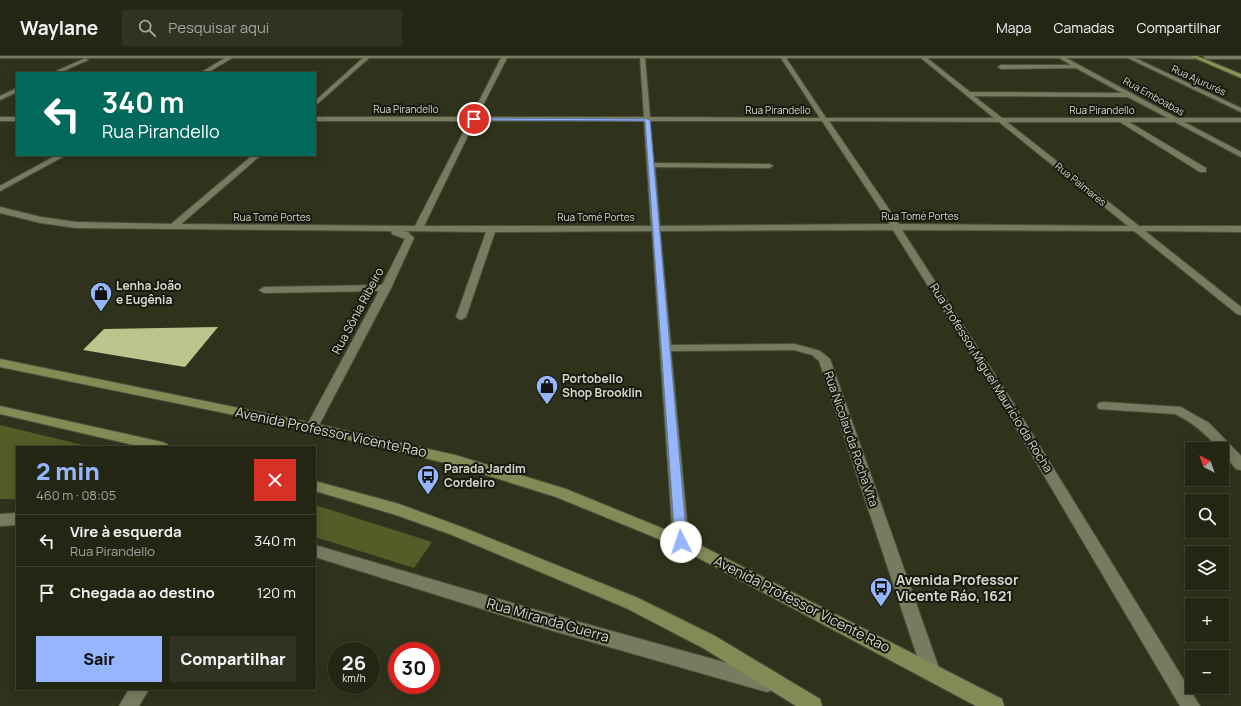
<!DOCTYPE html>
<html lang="pt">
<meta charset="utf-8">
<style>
:root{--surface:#242614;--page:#303222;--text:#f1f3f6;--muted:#a3a5a0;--line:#414334;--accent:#95b6fd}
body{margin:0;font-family:Manrope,sans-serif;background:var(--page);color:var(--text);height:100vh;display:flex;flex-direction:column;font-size:15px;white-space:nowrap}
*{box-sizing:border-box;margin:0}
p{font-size:13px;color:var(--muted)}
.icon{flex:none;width:22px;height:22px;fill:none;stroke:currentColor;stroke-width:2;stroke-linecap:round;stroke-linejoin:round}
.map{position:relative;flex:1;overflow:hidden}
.sheet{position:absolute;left:16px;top:390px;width:300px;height:244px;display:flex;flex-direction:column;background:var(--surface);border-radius:0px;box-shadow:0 2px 10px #0003,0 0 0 1px var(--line)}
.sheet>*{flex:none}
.top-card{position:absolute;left:16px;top:16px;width:300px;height:84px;border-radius:0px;box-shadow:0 2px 10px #0003,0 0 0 1px var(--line);background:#00695c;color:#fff;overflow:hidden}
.needle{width:26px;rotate:319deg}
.buttons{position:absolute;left:1185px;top:386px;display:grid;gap:8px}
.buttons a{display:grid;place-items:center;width:44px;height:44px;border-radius:0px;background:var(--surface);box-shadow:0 2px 10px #0003,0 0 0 1px var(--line);font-size:20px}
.speed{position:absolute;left:328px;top:586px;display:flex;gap:8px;font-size:20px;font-weight:700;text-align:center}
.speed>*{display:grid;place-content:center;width:52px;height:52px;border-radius:50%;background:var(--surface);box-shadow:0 2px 10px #0003,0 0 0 1px var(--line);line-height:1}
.speed small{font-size:10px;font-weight:400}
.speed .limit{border:6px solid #d22;background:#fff;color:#111}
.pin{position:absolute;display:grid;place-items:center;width:34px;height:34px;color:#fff;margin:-17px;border:2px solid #fff;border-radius:50%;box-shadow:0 1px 4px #0007}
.me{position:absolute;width:44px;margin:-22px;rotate:356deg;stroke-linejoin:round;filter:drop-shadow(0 0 3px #0008)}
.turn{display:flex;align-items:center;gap:14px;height:84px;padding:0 20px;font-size:18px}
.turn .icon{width:52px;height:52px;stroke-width:2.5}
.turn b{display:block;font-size:28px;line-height:34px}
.round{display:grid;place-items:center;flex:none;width:42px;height:42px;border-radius:0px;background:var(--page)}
.headline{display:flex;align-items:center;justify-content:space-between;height:68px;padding:0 20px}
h1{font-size:24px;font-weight:800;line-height:30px;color:var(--accent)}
.action{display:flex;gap:8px;margin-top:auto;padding:8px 20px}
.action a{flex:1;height:46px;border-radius:0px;background:var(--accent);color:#111;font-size:16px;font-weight:800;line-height:46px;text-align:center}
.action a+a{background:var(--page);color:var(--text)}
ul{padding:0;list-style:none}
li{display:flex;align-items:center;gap:12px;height:52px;padding:0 20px;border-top:1px solid var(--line)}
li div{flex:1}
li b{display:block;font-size:15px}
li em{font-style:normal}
header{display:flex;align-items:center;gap:24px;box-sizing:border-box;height:56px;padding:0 20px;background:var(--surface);border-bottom:1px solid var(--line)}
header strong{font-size:19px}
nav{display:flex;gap:22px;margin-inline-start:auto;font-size:14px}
.search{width:280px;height:36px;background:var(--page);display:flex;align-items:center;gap:10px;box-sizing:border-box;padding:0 14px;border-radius:0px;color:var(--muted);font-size:15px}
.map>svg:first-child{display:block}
.green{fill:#565c28}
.building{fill:#bcc58b}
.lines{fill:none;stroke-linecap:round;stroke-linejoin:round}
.minor-casing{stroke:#4d503b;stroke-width:2}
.major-casing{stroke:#4d503b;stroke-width:2}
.highway-casing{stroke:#4d503b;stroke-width:2}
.minor{fill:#777c60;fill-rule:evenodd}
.major{fill:#828a56;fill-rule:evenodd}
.highway{fill:#8a9350;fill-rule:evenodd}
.route{fill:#95b6fd;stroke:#6176a4}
.labels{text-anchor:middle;stroke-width:4;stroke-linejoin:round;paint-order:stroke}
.far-street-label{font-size:10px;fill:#d5d8c9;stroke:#181a0f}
.poi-label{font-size:12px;font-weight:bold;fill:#d5d8c9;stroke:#181a0f;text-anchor:start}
.street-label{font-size:12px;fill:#d5d8c9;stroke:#181a0f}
.near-street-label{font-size:14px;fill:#d5d8c9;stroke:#181a0f}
.near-poi-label{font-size:14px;font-weight:bold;fill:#d5d8c9;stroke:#181a0f;text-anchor:start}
</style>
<header>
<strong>Waylane</strong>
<div class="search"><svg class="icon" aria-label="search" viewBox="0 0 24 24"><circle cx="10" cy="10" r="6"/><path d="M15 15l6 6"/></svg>Pesquisar aqui</div>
<nav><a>Mapa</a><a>Camadas</a><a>Compartilhar</a></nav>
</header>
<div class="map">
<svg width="1241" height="650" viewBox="0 0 1241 650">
<rect width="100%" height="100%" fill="#30331b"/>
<path class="green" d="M0 369 91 391H17V443H0Z
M315 449 432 486 414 512 315 481Z"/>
<path class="building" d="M218 271 185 311 83 294 104 273Z"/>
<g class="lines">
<g class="minor-casing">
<path id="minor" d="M0 0H1196L1194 3 1135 2 1241 52V56L1128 2H1066L1177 62H1241V66H1184L1241 96V101L1175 66H1129L1206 112V116H1200L1120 66H1007L1139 170H1241V176L1145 175 1241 251V259L1237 258 1134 175 902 174 1015 350 1200 650H1180L1003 350 893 174 660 175 671 289 795 288 820 295 830 303 940 615 937 621 931 624 925 621 922 615 819 305 812 299 794 294 671 295 689 486 686 490 681 492 676 490 673 486 652 175 495 176 466 261 461 264 456 261 486 176 404 175 408 176 414 182 391 232 318 371 317 374H307L306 371 379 235 264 237 259 234 264 231 382 229 405 183 392 178 391 175 76 172 41 167 0 157V151L41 161 76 166 171 168 253 99H261L181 168 415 170 469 65H315V61H471L501 2H369L315 50V45L363 2H232L207 17H200L225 2H86L88 4 59 17H52L86 2H0ZM507 2H640L644 61H477ZM645 2H781L820 62 650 61ZM786 2H921L994 62H826ZM927 2H1059L1071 9H1001L998 11 1001 13 1076 12 1122 37 970 36ZM974 40 1128 41 1168 62H1002ZM475 65H644L651 170H424ZM650 65H822L890 168 660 170 655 111 769 112 773 110 769 108 654 107ZM829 65 999 66 1128 170 899 168Z
M1203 0H1241V3H1205Z
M17 32V36L0 44V40Z
M0 61H17V65H0Z
M57 99H66L0 135V130Z
M1103 346 1181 351 1209 367 1241 400V414L1236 413 1222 396V393H1219C1206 378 1193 366 1175 358L1099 353 1097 350 1099 347Z
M17 457V469L0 470V458Z
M315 489 543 556 767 618 774 621 776 627 774 633 767 636 543 572 315 501Z
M129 633H149L139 650H119Z"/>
</g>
<g class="major-casing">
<path id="major" d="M0 303 312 367 455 399 566 433 686 482 1002 643 1004 650H976L676 490 556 441 454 409 312 375 0 311Z
M0 350 162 386 167 388 169 391H142L0 358Z
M315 425 399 448 462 471 638 542 715 580 820 643 822 650H796L703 592 626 552 452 479 396 459 315 435Z"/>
</g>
<g class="highway-casing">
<path id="highway" d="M1190 0H1197L1241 18V22Z"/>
</g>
<use href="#minor" class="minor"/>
<use href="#major" class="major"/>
<use href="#highway" class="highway"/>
</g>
<path class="route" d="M472 62 647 63 650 64 687 486 685 489H677L675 486 645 65 474 64Z"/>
<defs>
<g id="shop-pin" transform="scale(1.15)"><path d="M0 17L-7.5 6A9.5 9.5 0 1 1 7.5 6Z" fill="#95b6fd" stroke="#181a0f"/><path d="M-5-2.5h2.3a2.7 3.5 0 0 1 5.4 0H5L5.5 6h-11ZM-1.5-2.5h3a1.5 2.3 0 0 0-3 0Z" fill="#111"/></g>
<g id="bus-pin" transform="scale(1.15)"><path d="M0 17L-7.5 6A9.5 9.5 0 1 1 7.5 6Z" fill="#95b6fd" stroke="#181a0f"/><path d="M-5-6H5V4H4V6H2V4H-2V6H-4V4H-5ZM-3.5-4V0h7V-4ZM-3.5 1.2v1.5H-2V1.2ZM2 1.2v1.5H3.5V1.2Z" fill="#111"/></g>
</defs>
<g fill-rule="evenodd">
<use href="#shop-pin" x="101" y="237"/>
<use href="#shop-pin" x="547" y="330"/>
<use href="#bus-pin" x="428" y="420"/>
<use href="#bus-pin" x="881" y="532"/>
</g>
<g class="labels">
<g class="far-street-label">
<text transform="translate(1199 24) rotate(25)" y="4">Rua Ajururés</text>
<text transform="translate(1154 40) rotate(29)" y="4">Rua Emboabas</text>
<text x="406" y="57">Rua Pirandello</text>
<text x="778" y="58">Rua Pirandello</text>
<text x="1102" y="58">Rua Pirandello</text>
<text transform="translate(1081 128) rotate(39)" y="4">Rua Palmares</text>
<text x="920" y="164">Rua Tomé Portes</text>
<text x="272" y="165">Rua Tomé Portes</text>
<text x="596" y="165">Rua Tomé Portes</text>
</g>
<g class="poi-label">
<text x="116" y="234">Lenha João<tspan x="116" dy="14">e Eugênia</tspan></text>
<text x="562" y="327">Portobello<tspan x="562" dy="14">Shop Brooklin</tspan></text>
<text x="444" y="417">Parada Jardim<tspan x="444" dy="14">Cordeiro</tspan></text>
</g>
<g class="street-label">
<text transform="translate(358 255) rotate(-62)" y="4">Rua Sônia Ribeiro</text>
<text transform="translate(991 322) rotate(58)" y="4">Rua Professor Miguel Maurício da Rocha</text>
<text transform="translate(851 383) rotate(71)" y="4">Rua Nicolau da Rocha Vita</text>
</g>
<g class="near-street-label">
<text transform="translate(331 376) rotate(12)" y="5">Avenida Professor Vicente Rao</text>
<text transform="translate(802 548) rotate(27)" y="5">Avenida Professor Vicente Rao</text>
<text transform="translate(548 564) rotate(16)" y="5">Rua Miranda Guerra</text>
</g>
<g class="near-poi-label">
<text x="896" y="529">Avenida Professor<tspan x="896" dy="16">Vicente Ráo, 1621</tspan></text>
</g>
</g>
</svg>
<div class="buttons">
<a><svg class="needle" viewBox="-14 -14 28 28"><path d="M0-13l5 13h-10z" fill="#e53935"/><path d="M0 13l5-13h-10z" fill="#a3a5a0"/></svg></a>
<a><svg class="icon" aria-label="search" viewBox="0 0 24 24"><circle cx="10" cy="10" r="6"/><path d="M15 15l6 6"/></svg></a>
<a><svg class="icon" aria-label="layers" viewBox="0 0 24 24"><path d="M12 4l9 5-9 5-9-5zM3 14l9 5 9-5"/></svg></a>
<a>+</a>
<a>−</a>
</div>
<div class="speed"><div>26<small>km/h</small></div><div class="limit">30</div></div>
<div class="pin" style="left:474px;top:63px;background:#d93025"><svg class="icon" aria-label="arrive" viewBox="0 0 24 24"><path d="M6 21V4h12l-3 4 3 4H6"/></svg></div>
<svg class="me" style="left:681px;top:486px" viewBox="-20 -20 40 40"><circle r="19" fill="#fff"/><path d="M0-13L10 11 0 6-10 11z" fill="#95b6fd"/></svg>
<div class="top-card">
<div class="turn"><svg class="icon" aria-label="left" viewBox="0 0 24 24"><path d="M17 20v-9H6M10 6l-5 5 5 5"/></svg><div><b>340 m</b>Rua Pirandello</div></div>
</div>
<section class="sheet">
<div class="headline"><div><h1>2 min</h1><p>460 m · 08:05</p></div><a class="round" style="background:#d93025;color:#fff"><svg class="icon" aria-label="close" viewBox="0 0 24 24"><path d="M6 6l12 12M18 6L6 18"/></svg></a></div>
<ul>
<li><svg class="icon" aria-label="left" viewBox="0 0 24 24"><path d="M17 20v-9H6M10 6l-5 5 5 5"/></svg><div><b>Vire à esquerda</b><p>Rua Pirandello</p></div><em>340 m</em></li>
<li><svg class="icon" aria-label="arrive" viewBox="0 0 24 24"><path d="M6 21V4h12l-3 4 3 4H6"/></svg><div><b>Chegada ao destino</b></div><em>120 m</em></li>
</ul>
<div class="action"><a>Sair</a><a>Compartilhar</a></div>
</section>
</div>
